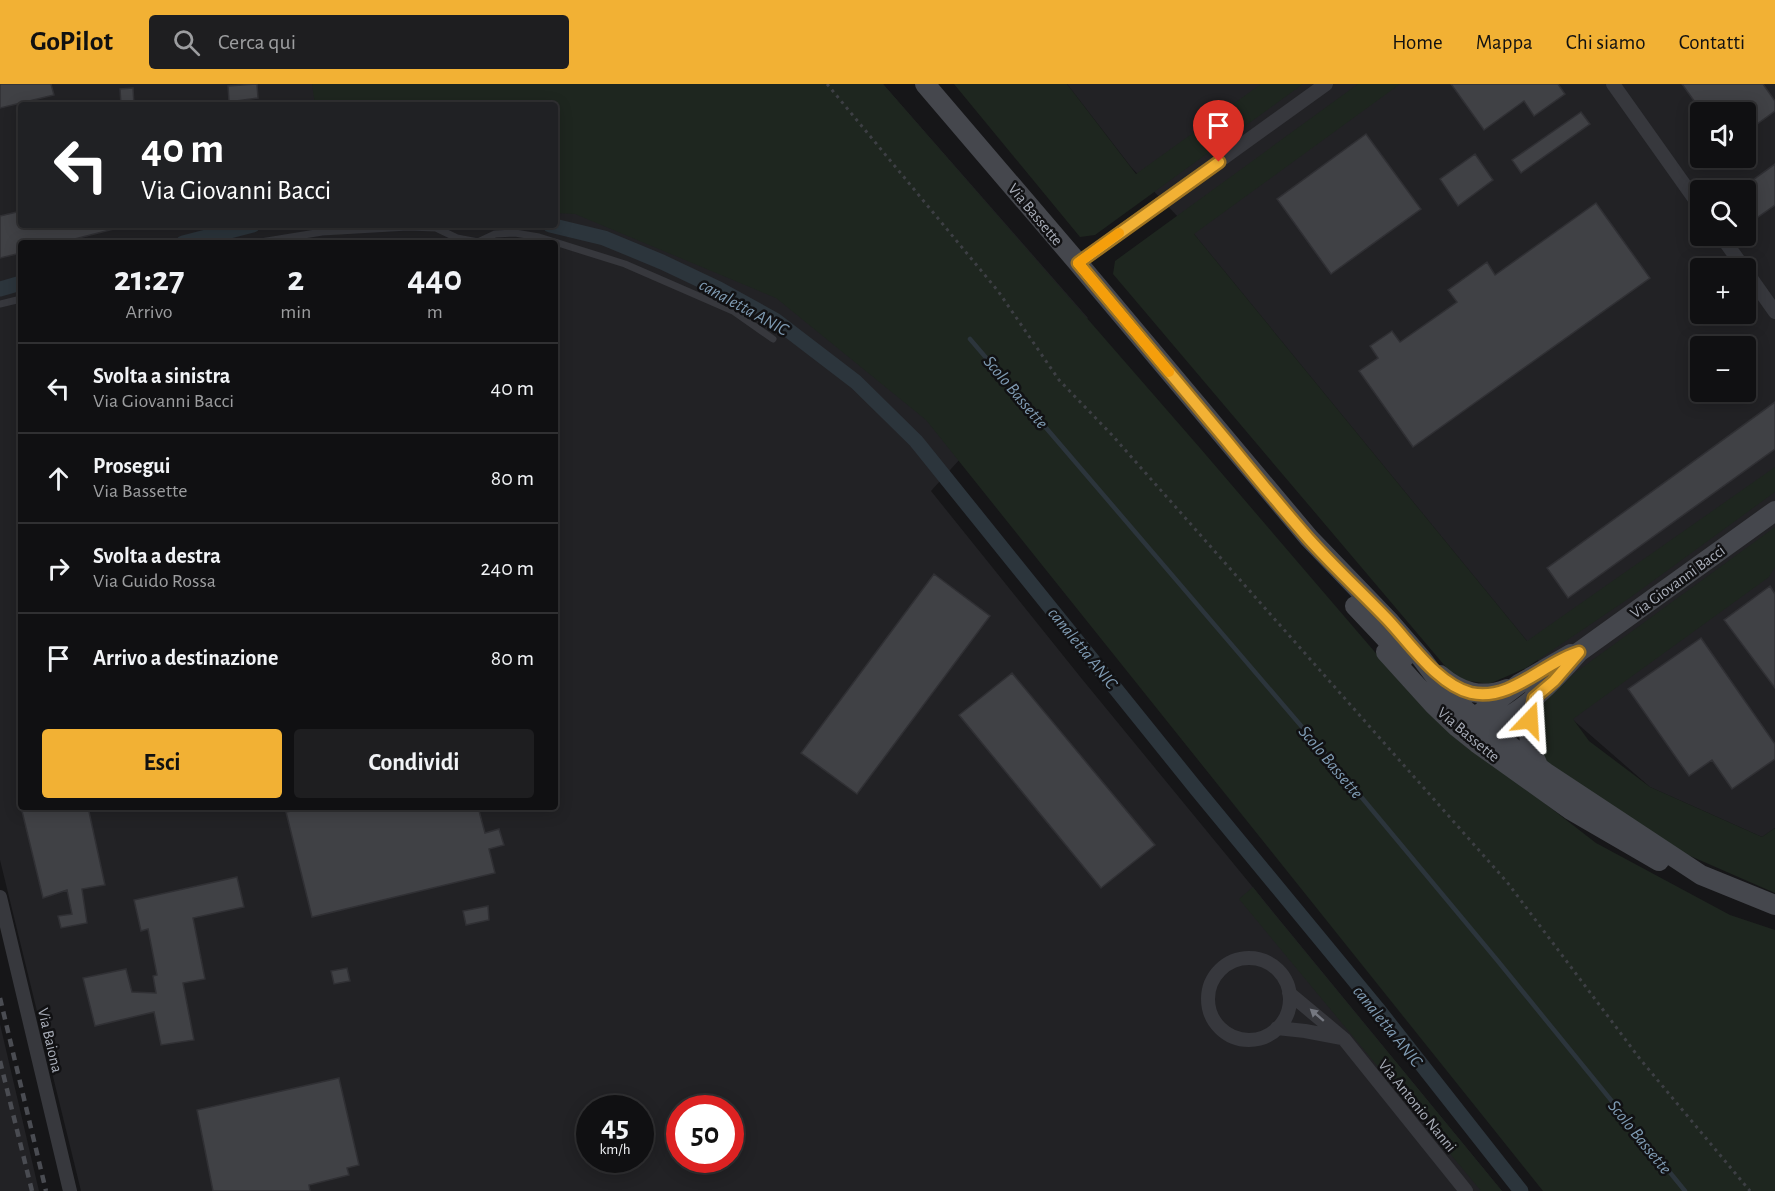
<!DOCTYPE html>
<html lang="it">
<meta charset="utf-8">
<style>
:root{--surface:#101012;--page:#1e1e20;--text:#f1f3f6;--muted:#9c9d9f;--line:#303032;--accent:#f2b134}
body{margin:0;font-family:"Alegreya Sans",sans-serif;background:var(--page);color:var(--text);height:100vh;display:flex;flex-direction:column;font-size:22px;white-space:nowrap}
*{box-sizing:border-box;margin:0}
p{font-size:20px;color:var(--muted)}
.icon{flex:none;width:33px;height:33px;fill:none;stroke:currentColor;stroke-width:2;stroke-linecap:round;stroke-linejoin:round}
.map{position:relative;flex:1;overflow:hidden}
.drawer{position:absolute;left:18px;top:156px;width:540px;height:570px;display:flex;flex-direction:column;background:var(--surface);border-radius:6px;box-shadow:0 3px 15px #0003,0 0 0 2px var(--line)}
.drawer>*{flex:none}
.hud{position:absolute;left:18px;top:18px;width:540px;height:126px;border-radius:6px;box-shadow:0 3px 15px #0003,0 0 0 2px var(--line);background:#202124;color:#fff;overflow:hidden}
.buttons{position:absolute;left:1690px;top:18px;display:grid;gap:12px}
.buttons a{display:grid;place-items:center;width:66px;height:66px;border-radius:6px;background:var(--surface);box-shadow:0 3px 15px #0003,0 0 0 2px var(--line);font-size:30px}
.speed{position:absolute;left:576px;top:1011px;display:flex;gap:12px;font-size:30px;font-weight:700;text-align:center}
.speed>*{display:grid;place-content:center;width:78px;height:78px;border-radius:50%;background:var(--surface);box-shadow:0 3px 15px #0003,0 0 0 2px var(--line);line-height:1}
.speed small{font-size:15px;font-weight:400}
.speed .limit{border:9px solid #d22;background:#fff;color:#111}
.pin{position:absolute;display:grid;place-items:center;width:51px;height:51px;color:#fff;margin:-62px -26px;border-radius:50% 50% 50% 0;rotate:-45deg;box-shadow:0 0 6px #0007}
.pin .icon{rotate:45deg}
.me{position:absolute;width:66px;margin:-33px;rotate:20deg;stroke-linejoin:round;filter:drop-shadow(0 0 4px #0008)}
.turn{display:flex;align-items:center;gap:21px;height:126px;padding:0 24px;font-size:27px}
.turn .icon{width:78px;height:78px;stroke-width:2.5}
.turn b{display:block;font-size:42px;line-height:51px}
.eta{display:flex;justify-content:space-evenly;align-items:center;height:102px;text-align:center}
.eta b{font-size:36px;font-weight:700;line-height:42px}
.button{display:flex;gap:12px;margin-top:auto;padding:12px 24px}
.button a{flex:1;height:69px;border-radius:6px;background:var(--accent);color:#111;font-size:24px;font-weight:700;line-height:69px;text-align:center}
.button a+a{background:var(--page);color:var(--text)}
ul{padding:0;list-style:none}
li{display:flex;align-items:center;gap:18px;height:90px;padding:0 24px;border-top:2px solid var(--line)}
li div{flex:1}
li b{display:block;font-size:22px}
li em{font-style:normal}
header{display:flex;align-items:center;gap:36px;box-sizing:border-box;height:84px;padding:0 30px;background:var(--accent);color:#111}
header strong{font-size:28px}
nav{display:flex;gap:33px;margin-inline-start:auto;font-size:21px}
.search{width:420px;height:54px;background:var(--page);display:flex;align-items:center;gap:15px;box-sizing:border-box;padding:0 21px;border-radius:6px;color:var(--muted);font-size:22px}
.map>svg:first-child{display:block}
.built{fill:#222225;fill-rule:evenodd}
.green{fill:#1e261f}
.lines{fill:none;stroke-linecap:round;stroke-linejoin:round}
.stream{stroke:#2c353c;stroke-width:4.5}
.canal{stroke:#2c353c;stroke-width:15}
.building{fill:#404145;stroke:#303034;stroke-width:1.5}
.path{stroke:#3d3f44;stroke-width:3;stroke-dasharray:3 4.5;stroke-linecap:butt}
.service{stroke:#37383d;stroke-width:7}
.minor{stroke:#37383d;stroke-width:14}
.secondary{stroke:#45474d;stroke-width:20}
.rail{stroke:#4a4c52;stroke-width:4.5;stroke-dasharray:8 6;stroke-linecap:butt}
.oneway{fill:#757881}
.route-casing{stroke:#9d7322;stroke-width:15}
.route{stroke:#f2b134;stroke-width:10}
.slow{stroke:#f59e0b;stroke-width:10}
.labels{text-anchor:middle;stroke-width:5;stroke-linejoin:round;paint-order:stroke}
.street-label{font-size:16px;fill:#a8adb8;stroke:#111113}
.water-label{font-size:18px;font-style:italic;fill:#7f9bb3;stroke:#111113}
</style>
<header>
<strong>GoPilot</strong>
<div class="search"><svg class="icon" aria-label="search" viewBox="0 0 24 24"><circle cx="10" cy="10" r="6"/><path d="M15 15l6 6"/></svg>Cerca qui</div>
<nav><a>Home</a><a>Mappa</a><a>Chi siamo</a><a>Contatti</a></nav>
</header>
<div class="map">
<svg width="1775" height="1107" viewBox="0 0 1775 1107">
<rect width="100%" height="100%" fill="#161618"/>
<path class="built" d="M0 0H883L1088 234 931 407 1082 595 1502 1107H81L0 776ZM21 21H555V141H21ZM21 159H555V723H21ZM590 1024H640V1076H590ZM680 1024H730V1076H680Z
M1067 0H1775V744L1762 753 1650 703 1572 635 1527 557 1194 150 1131 83ZM1701 28H1746V74H1701ZM1701 106H1746V152H1701ZM1701 184H1746V230H1701ZM1701 262H1746V308H1701Z
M0 940 39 1107H0Z"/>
<path class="green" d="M312 0H883L1200 364 1392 588 1445 642 1596 759 1730 831 1775 846V1107H1543L926 336 776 214 575 130 555 129V21H315Z
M954 0H1067L1136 90 1261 0H1303L1095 151 1080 153Z
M1358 0H1400L1194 150 1527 557 1775 383V408L1631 513 1526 584 1489 600 1456 595 1113 190 1115 177Z
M1775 443V483L1769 493 1573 635 1589 657 1650 703 1762 753 1775 744V809L1688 771 1572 701 1544 675 1539 659 1535 636 1543 619 1576 588Z
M1253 803 1266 820 1502 1107H1481L1239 815Z"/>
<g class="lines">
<path class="stream" d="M970 255 1338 685 1497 876 1685 1107"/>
<path class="canal" d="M550 141 604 154 662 178 719 205 775 236 856 298 916 357 1198 707 1377 924 1521 1107
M183 159 253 141
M0 205 21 199"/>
</g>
<path class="building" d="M0 0H51L54 11 0 24Z
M257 0 258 14 229 18 228 2Z
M1451 0H1558L1565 10 1534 32 1524 17 1484 46Z
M1682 0H1763L1775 17V27L1746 48V28H1702Z
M133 4 134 21H121L120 5Z
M1581 28 1590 40 1521 89 1512 76Z
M1366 50 1421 125 1331 190 1277 115Z
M1475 70 1493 96 1458 122 1440 95Z
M1775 80V121L1751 138 1746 132V101Z
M1596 119 1650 194 1413 363 1359 287 1378 274 1370 262 1392 247 1400 258 1457 218 1448 206 1487 178 1495 191Z
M21 127V141H113L114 145 59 159H21V169L0 174V132Z
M1775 318V365L1568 514 1547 484Z
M934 490 990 532 857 710 801 669Z
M1770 502 1775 510V604L1724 536Z
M1701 554 1775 660V675L1732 705 1712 676 1689 692 1628 605Z
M1012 589 1155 761 1101 804 959 631Z
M21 723H35L36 727 59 723H88L105 801 82 805 87 839 61 844 58 832 72 830 67 806 43 814Z
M312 723H478L485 749 499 745 504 761 489 765 495 789 312 833 286 728Z
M237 793 244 823 193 834 205 895 183 899 194 956 161 961 154 928 95 942 83 894 126 885 132 908 156 909 153 892 157 891 148 845 141 847 134 816Z
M488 822 489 836 466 841 463 827Z
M347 884 350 897 334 900 331 887Z
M339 994 359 1081 347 1084 349 1091 309 1101 310 1107H213L197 1026Z"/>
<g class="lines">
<path class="path" d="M827 0 998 207 1059 296 1112 351 1507 798 1640 975 1750 1107"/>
<path class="service" d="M254 159 322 148 408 143 436 144 457 154 478 158 495 150 515 149 539 153 625 180 733 227 773 255
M0 220 21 215"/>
<path class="minor" d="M1613 0 1701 124
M1721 152 1744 184
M1078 179 1326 0
M1746 187 1775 228
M0 813 70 1107
M1208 915a41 41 0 1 1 82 0a41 41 0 1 1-82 0Z
M1289 909 1344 955 1466 1107
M1277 944 1305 947 1342 954"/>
<path class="secondary" d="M925 0 1078 179 1309 454 1390 538 1422 575 1452 615 1493 649 1545 688 1701 791 1775 821
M1355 522 1404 574
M1386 568 1434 621 1457 643 1477 659 1571 726 1659 777
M1440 591C1460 608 1481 615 1507 605
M1534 614C1527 643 1526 656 1539 684
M1475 640C1480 640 1485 641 1489 640 1521 633 1558 592 1579 568L1775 427
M1478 646V631L1519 600 1571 570"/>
<path class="rail" d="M0 914 46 1107
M0 977 32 1107"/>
</g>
<defs><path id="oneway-solid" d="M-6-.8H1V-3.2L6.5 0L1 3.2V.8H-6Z" transform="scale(1.5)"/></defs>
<use class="oneway" href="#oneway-solid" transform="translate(1317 931) rotate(-139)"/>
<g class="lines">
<g class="route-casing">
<path id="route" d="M1219 78 1078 179C1127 238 1177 297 1226 356 1253 389 1280 422 1308 454 1333 482 1361 508 1387 535 1410 559 1438 601 1471 609 1511 618 1544 578 1579 568L1554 597 1534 614 1530 636"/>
</g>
<use href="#route" class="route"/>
<path class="slow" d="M1119 149 1078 179 1169 288"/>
</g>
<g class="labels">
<g class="street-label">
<text transform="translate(1036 130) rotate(50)" y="6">Via Bassette</text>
<text transform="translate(1677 497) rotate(-36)" y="6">Via Giovanni Bacci</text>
<text transform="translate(1469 650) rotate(40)" y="6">Via Bassette</text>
<text transform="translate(51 956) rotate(77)" y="6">Via Baiona</text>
<text transform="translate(1418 1021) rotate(51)" y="6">Via Antonio Nanni</text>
</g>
<g class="water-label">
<text transform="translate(744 223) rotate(29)" y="6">canaletta ANIC</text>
<text transform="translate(1016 308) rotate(50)" y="6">Scolo Bassette</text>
<text transform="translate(1083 564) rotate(51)" y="6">canaletta ANIC</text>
<text transform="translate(1331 678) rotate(50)" y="6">Scolo Bassette</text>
<text transform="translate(1388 942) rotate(51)" y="6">canaletta ANIC</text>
<text transform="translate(1640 1053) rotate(51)" y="6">Scolo Bassette</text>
</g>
</g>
</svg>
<div class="buttons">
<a><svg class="icon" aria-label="sound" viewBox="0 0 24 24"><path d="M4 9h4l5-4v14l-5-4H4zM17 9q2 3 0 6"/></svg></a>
<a><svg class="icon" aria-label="search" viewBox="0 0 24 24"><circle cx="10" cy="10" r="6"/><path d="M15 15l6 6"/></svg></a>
<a>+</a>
<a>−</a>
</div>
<div class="speed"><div>45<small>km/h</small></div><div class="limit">50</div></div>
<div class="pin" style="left:1219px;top:78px;background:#d93025"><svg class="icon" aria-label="arrive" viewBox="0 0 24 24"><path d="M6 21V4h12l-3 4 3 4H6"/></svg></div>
<svg class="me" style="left:1530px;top:636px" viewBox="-20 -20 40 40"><path d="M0-17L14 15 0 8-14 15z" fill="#f2b134" stroke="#fff" stroke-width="4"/></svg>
<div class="hud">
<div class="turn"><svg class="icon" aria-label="left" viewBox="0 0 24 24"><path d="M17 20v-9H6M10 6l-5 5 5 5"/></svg><div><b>40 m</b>Via Giovanni Bacci</div></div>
</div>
<section class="drawer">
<div class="eta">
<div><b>21:27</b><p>Arrivo</p></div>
<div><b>2</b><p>min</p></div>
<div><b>440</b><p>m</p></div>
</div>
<ul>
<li><svg class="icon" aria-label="left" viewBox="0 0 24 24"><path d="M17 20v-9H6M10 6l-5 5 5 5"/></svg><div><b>Svolta a sinistra</b><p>Via Giovanni Bacci</p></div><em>40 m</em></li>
<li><svg class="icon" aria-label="ahead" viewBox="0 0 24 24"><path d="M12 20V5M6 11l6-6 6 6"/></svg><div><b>Prosegui</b><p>Via Bassette</p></div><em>80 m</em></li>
<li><svg class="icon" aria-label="right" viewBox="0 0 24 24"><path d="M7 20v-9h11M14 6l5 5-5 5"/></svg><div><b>Svolta a destra</b><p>Via Guido Rossa</p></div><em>240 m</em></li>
<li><svg class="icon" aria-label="arrive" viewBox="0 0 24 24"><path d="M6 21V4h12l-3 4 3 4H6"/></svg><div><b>Arrivo a destinazione</b></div><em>80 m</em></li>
</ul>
<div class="button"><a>Esci</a><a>Condividi</a></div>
</section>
</div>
